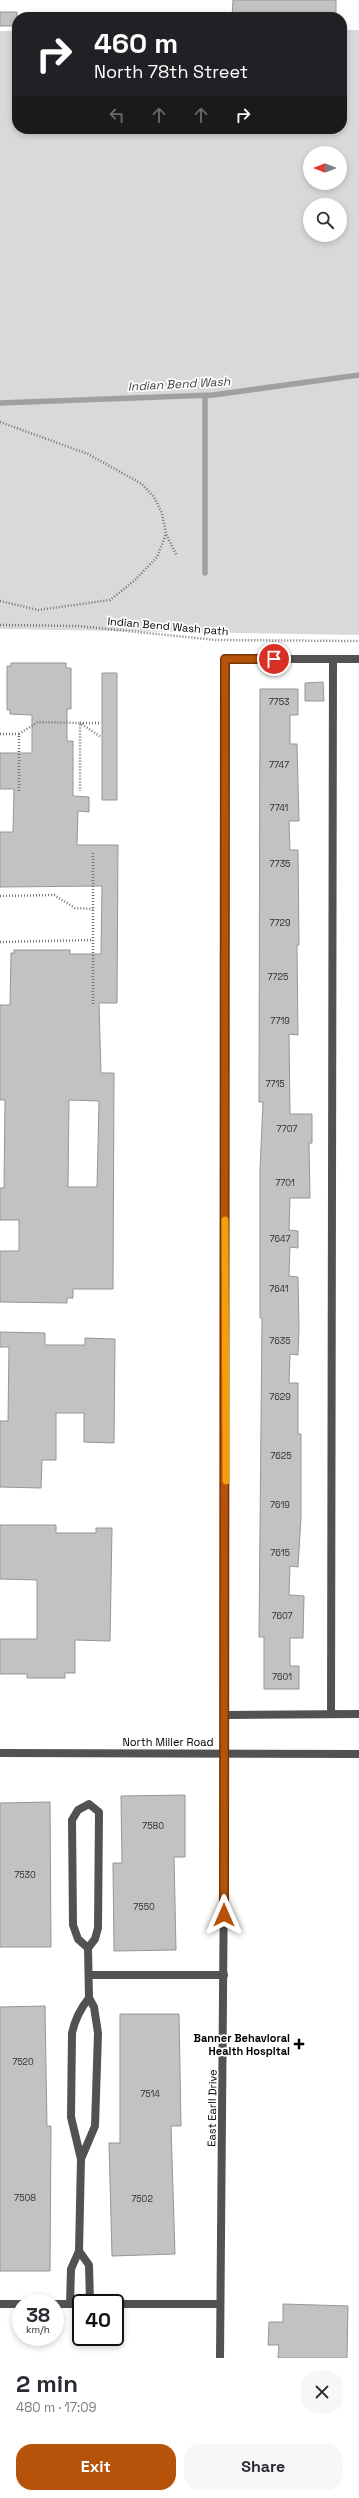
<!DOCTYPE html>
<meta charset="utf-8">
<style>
:root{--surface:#fff;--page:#f7f7f7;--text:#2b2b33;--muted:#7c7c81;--accent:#b45309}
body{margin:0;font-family:"Space Grotesk",sans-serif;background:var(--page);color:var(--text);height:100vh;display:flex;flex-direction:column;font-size:15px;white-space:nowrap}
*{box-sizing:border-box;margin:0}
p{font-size:13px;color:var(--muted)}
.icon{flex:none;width:22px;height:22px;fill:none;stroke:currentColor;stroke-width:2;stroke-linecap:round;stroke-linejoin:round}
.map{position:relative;height:2358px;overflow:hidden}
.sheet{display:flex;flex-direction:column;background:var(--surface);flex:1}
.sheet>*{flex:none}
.top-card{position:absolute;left:12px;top:12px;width:335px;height:122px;border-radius:16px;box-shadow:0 2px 6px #0003;background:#202124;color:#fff;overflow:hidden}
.needle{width:26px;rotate:270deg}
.buttons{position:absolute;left:303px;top:146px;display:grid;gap:8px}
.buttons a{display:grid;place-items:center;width:44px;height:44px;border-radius:50%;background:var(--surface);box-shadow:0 2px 6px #0003;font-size:20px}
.speed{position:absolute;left:12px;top:2294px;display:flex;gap:8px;font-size:20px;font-weight:700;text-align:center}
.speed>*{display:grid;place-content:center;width:52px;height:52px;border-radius:50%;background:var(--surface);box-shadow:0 2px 6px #0003;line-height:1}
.speed small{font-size:10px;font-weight:400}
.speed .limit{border:2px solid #111;border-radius:6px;background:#fff;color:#111}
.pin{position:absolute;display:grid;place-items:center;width:34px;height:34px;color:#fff;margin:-17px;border:2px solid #fff;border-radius:50%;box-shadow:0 1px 4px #0007}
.me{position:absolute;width:44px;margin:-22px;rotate:0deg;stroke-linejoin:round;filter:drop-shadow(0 0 3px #0008)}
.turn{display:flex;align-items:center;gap:14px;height:84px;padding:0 16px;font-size:18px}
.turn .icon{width:52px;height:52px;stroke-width:2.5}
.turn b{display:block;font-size:28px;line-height:34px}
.lanes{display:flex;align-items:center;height:38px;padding:0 16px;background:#0003;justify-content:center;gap:20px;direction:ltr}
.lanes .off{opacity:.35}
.round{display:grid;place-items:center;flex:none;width:42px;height:42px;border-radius:16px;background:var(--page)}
.headline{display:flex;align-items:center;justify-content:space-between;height:68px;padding:0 16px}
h1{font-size:24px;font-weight:800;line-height:30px}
.action{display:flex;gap:8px;margin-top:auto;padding:8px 16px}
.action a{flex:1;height:46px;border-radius:16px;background:var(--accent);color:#fff;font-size:16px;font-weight:800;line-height:46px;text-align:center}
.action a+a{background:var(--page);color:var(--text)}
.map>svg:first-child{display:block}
.green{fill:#d9d9d9;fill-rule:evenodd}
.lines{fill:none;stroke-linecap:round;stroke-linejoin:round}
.stream{stroke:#a0a0a0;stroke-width:5.5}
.building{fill:#c2c2c2;stroke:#969696;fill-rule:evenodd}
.path{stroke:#747474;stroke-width:2.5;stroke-dasharray:1 2;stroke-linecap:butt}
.service{stroke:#525252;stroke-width:8}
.minor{stroke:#525252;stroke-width:8}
.tertiary{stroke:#525252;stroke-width:8}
.route-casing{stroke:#753606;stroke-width:10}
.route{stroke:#b45309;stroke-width:7}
.slow{stroke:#f59e0b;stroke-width:7}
.poi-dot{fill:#000;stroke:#fff;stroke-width:1.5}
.labels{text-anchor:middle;stroke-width:3.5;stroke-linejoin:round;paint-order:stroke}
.number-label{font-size:9px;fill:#303030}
.street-label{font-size:11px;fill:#000;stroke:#fff}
.poi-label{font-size:11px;font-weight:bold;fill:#000;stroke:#fff;text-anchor:end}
.water-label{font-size:12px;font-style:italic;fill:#414141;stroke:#fff}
</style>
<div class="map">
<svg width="359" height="2358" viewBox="0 0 359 2358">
<rect width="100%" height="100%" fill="#fff"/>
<path class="green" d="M342 30H359V635L0 629V31H17V129H342ZM310 153H340V183H310ZM310 205H340V235H310Z"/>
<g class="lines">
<path class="stream" d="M205 396V573
M0 403 213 395 359 375"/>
</g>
<path class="building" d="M233 0H336V17H232Z
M0 12H17V26H0Z
M11 663H66V668H71V709H67V741H73V796L89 797V812L78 811 77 845H118L117 1003H99L101 1073H114L113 1289H73V1298H67V1303L0 1302V1251H19V1220H0V1188H4L5 1100H0V1005H10L11 953H14V950H70V954H101L102 886 0 887V832H13L14 789H0V753H32V715L10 714V710H7V666H11ZM69 1100 99 1101 97 1187H68Z
M102 673H117V800H102Z
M323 682 324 701H305V683Z
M260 689H298V715H290V744H297L299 821H289L290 850H298L299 945H297L298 1035 289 1034 290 1114H312V1143H309L310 1198H290L289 1230 298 1231V1248L290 1247 289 1276 298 1277 299 1328 298 1355 290 1354 289 1383H298V1434H301V1517L298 1567 290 1566 289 1595 304 1596 303 1638H290V1666H299V1689H264V1637H259L262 1318H260V1169L263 1102H259Z
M0 1332 45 1333V1345H85V1338L115 1339 114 1443 84 1442V1413H56V1460H42L41 1488 0 1487V1421H8L9 1347H0Z
M0 1525H56V1533H96V1528H112L110 1641 75 1640V1673H65V1678H27V1674H0V1639H37V1580L0 1579Z
M185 1795V1857H174L176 1950 114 1951 113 1863H122L121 1796Z
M50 1802 51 1947H0V1803Z
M45 2006 47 2126H51L50 2271H0V2007Z
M120 2014H179L181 2126H171L175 2254 112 2256 109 2143H120Z
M283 2304 348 2306 347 2358H278L279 2345H268L269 2322H283Z"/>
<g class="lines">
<path class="path" d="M0 422 88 454 142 484 154 497 162 513 166 534 177 556
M0 601 38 610 110 600 134 581 157 557 166 534
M0 625 78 626 216 640 359 641
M99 723H80L101 737
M0 734H19V793
M19 734 38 722 80 723V791
M0 896 54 895 75 908 93 909
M0 942 93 940
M93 1004V851"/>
<path class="service" d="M331 1714 333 659
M89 1975H224
M81 2159 95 2126 98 2033 94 2007 89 1998 88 1948 95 1939 98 1928 99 1812 89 1804 78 1810 72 1820 73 1925 78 1939 88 1948
M79 2251 89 2265 90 2303
M70 2304 71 2269 79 2251 81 2159 71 2117 72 2033C75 2019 80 2009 89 1998"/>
<path class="minor" d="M226 1715 359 1714
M225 1754V659H359
M0 2304H21
M55 2304H81
M115 2304H220"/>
<path class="tertiary" d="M0 1753 359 1754
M220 2358 225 1754"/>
</g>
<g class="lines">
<g class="route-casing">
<path id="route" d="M224 1915 225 659H274"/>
</g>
<use href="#route" class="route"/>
<path class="slow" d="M225 1220 226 1481"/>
</g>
<path class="poi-dot" d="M297 2038h4v4h4v4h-4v4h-4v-4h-4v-4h4z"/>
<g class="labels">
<g class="number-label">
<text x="279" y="705">7753</text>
<text x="279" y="768">7747</text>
<text x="279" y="811">7741</text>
<text x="280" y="867">7735</text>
<text x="280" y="926">7729</text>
<text x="278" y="980">7725</text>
<text x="280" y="1024">7719</text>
<text x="275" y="1087">7715</text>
<text x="287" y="1132">7707</text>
<text x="285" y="1186">7701</text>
<text x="280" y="1242">7647</text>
<text x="279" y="1292">7641</text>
<text x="280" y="1344">7635</text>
<text x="280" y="1400">7629</text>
<text x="281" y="1459">7625</text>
<text x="280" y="1508">7619</text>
<text x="280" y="1556">7615</text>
<text x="282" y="1619">7607</text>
<text x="282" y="1680">7601</text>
<text x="153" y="1829">7580</text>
<text x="25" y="1878">7530</text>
<text x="144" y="1910">7550</text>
<text x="23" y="2065">7520</text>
<text x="150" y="2097">7514</text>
<text x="25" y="2201">7508</text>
<text x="142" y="2202">7502</text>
</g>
<g class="street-label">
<text transform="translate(168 626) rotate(5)" y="4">Indian Bend Wash path</text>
<text x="168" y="1746">North Miller Road</text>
<text transform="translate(212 2108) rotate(-89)" y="4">East Earll Drive</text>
</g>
<g class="poi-label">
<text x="290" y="2042">Banner Behavioral<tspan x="290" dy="13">Health Hospital</tspan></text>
</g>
<g class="water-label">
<text transform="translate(179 384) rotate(-3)" y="4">Indian Bend Wash</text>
</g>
</g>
</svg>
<div class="buttons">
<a><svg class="needle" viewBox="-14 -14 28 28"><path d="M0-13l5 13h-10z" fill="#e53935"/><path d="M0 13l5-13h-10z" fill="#7c7c81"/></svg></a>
<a><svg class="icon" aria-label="search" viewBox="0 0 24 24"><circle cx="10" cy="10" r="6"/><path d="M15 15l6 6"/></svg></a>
</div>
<div class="speed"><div>38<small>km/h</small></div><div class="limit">40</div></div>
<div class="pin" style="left:274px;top:659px;background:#d93025"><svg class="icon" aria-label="arrive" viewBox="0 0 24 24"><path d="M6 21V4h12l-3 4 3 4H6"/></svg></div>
<svg class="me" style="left:224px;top:1915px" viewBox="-20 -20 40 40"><path d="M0-17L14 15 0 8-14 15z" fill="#b45309" stroke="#fff" stroke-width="4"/></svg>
<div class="top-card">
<div class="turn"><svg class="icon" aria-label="right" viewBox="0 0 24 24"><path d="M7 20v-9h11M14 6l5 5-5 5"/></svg><div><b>460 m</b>North 78th Street</div></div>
<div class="lanes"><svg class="icon off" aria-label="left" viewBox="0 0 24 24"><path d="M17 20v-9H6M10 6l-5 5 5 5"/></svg><svg class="icon off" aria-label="ahead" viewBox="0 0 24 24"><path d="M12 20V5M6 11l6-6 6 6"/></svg><svg class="icon off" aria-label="ahead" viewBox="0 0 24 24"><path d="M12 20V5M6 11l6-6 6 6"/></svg><svg class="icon" aria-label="right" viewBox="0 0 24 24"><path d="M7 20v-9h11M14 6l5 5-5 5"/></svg></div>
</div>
</div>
<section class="sheet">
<div class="headline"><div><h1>2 min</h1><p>480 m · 17:09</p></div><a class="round"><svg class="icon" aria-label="close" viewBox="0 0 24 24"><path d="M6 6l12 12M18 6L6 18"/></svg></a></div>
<div class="action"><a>Exit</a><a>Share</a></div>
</section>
